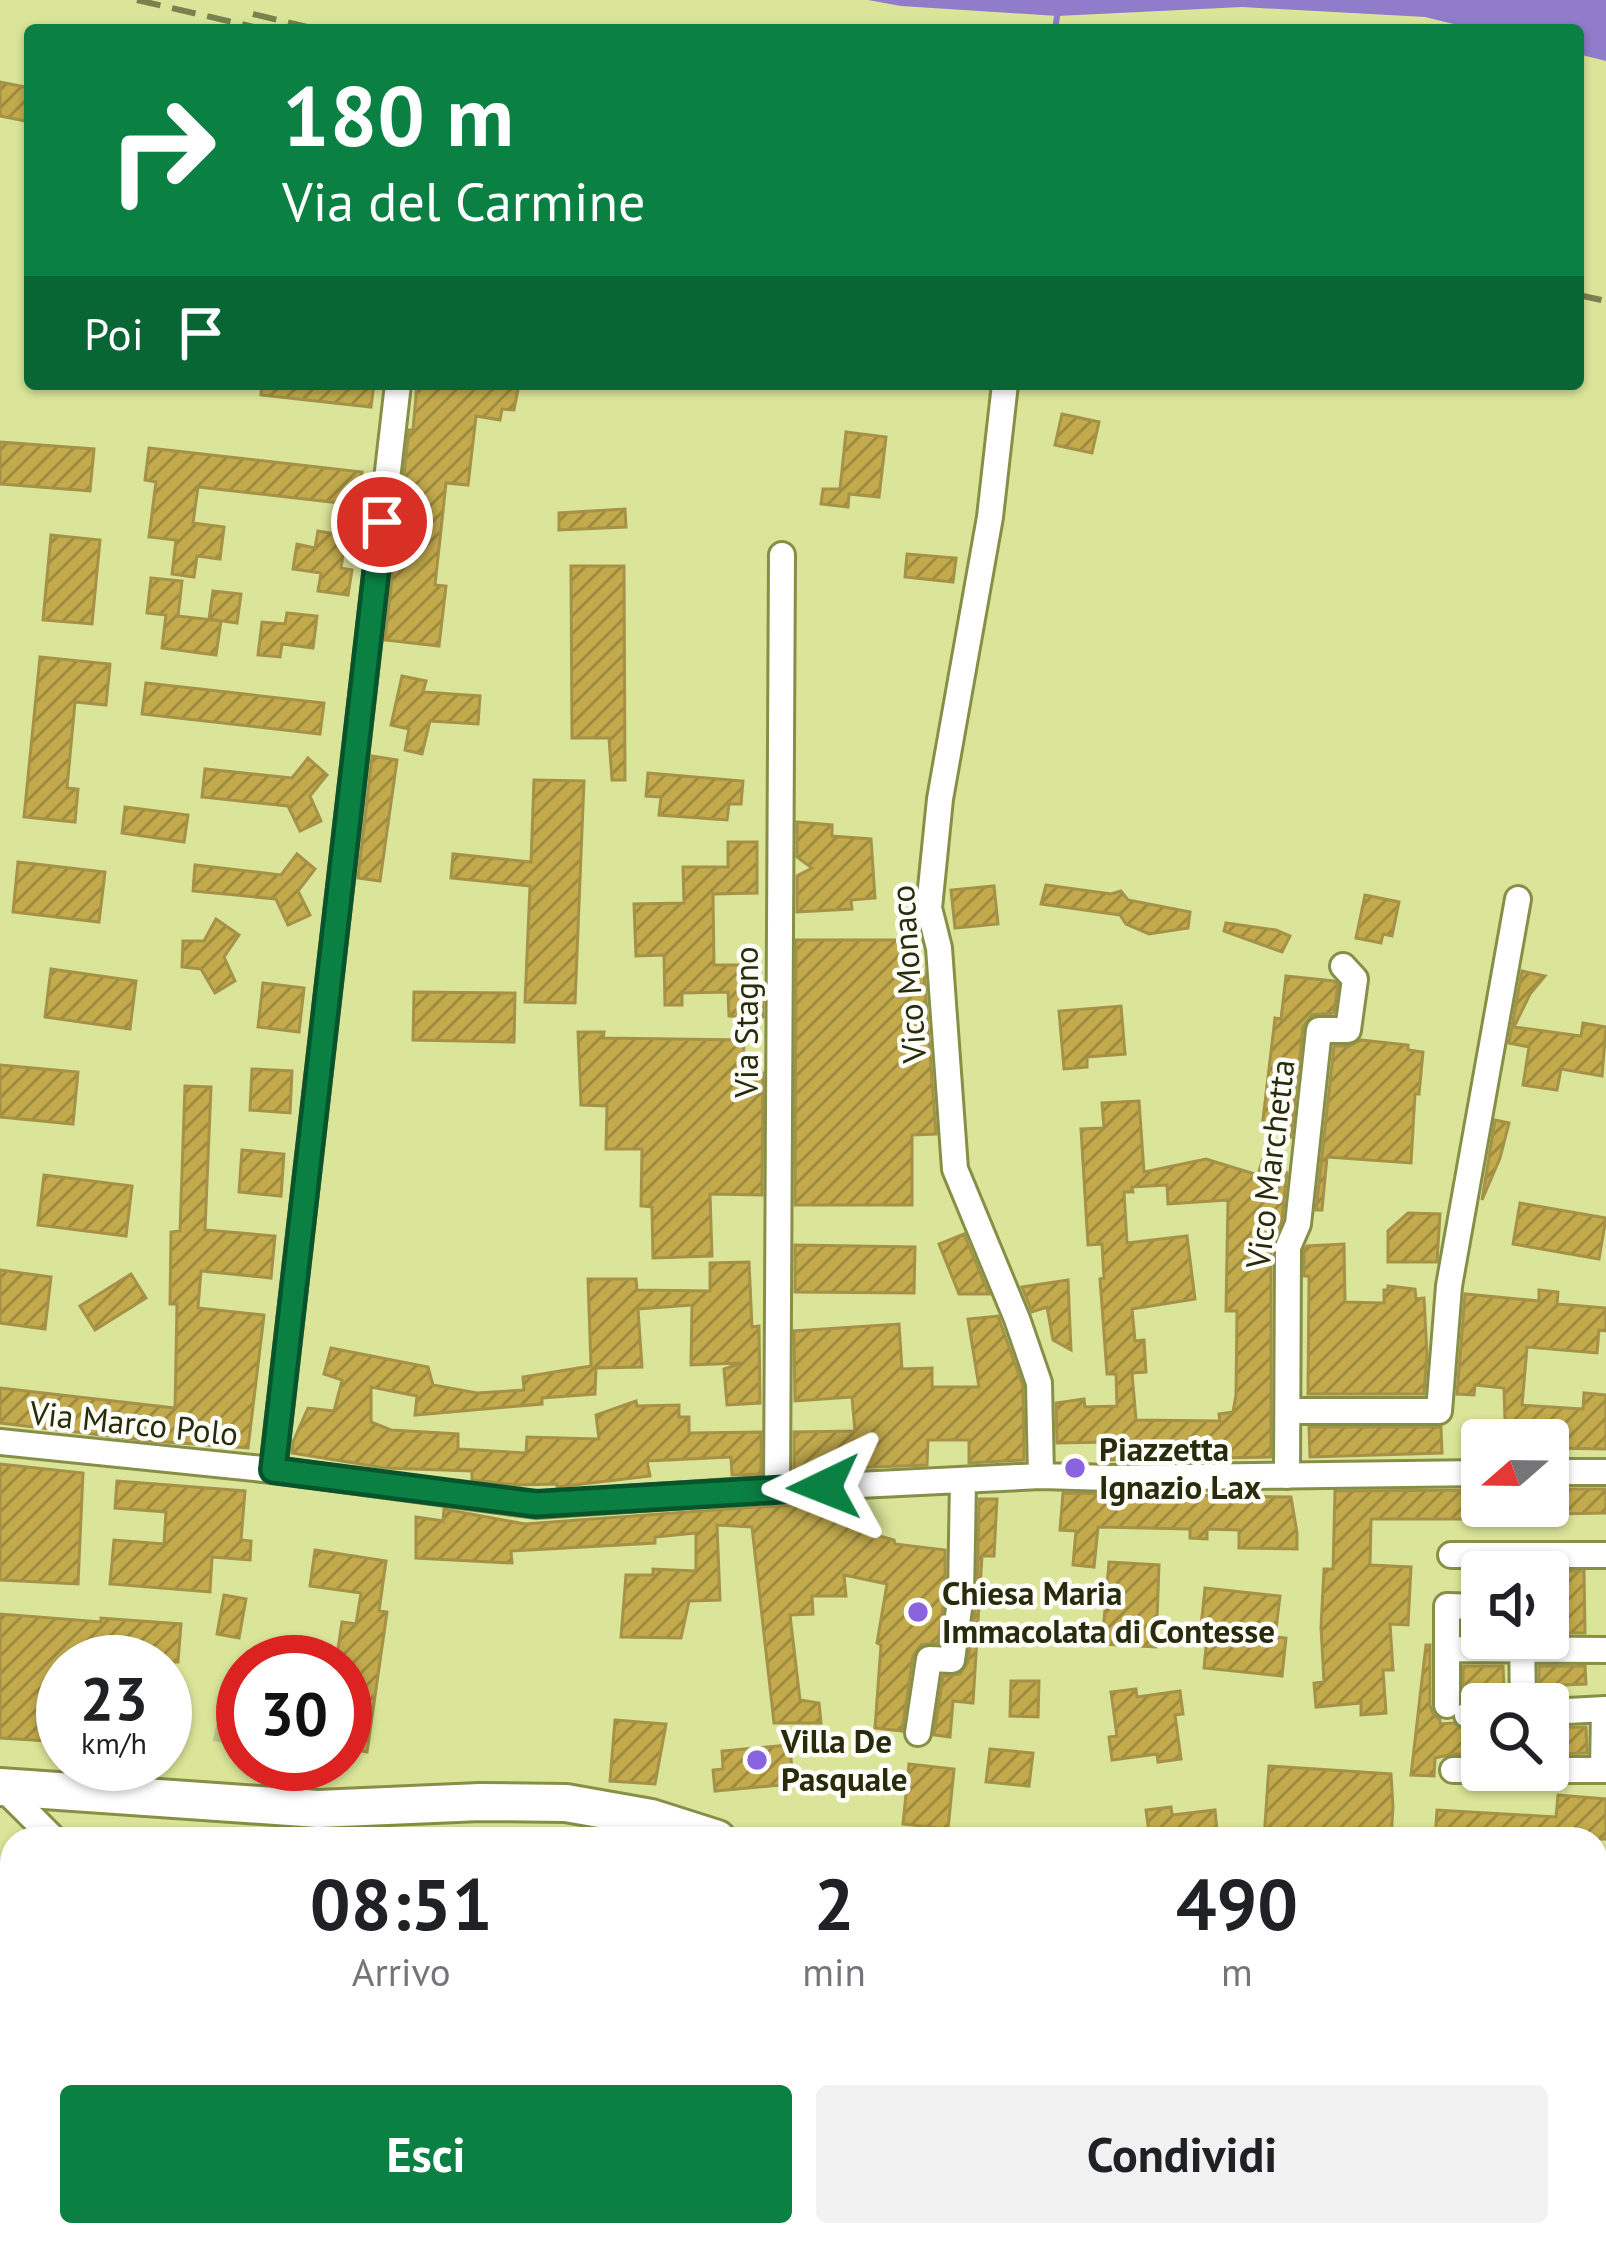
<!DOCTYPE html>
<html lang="it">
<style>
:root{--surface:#fff;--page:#f2f2f2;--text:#202124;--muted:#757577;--accent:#0b8043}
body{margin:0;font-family:"PT Sans",sans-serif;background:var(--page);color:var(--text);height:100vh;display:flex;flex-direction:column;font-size:45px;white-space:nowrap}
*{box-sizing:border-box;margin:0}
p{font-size:39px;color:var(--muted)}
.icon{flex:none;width:66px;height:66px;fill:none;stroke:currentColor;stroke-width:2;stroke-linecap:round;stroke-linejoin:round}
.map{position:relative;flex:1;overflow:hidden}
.sheet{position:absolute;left:0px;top:1827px;width:1608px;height:420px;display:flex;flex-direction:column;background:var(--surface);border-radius:36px 36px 0 0;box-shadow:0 3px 9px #0004}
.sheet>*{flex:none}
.guide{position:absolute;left:24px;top:24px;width:1560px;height:366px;border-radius:12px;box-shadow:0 3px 9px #0004;background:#0b8043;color:#fff;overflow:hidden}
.needle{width:78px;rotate:250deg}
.fabs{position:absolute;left:1461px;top:1419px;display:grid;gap:24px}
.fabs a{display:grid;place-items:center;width:108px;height:108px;border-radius:12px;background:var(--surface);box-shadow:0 3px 9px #0004;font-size:60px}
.speed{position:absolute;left:36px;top:1635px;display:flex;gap:24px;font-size:60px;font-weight:700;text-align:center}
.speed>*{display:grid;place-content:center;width:156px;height:156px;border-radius:50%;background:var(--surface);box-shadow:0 3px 9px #0004;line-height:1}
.speed small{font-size:30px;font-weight:400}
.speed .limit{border:18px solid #d22;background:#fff;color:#111}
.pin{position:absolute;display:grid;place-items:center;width:102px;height:102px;color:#fff;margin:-51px;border:6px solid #fff;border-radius:50%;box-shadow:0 3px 12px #0007}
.me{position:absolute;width:132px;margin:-66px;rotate:268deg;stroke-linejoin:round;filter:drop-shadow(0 0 9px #0008)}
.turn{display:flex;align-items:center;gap:42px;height:252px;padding:0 60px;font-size:54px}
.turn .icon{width:156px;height:156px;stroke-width:2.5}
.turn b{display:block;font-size:84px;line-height:102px}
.then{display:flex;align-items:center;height:114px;padding:0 60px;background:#0003;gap:24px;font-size:45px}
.eta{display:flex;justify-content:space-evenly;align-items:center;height:204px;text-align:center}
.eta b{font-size:72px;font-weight:700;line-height:84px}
.cta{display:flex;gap:24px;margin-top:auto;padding:24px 60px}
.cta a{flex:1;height:138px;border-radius:12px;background:var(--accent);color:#fff;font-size:48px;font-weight:700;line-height:138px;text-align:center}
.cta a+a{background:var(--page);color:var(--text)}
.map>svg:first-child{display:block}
.park{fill:#bec68c}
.water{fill:#907cca}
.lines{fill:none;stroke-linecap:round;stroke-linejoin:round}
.stream{stroke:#907cca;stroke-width:6}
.building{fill:url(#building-hatch);stroke:#a69247;stroke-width:3;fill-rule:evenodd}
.street-casing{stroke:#878f46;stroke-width:30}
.primary-casing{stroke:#878f46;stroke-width:42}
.street{stroke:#fff;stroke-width:24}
.primary{stroke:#fff;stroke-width:36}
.rail{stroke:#7a814d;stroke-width:6;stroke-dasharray:24 12;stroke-linecap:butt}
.route-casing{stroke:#07532c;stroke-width:30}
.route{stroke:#0b8043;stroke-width:21}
.poi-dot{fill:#8a63de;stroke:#fefff8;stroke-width:4.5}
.labels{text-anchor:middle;stroke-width:9;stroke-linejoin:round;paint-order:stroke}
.street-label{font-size:33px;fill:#282c0c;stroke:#fefff8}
.poi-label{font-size:33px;font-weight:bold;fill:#282c0c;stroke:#fefff8;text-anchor:start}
</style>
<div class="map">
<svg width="1606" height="2247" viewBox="0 0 1606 2247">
<defs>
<pattern id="building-hatch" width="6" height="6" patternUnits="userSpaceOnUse" patternTransform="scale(3)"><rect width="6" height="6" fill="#c2aa4d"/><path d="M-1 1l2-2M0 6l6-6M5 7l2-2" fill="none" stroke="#9e8b3e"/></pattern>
</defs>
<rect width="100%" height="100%" fill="#dbe599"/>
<path class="park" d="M227 1673 243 1676V1747L213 1741Z"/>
<path class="water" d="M868 0H1606V61L1578 54V30H1478L1425 17 1242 7 1057 16 901 6Z"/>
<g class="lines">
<path class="stream" d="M1055 30 1057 16"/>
</g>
<path class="building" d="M0 82 30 88V122L0 116Z
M262 384H374L371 407 261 395Z
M417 384H519L514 410 502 409 500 420 476 416 468 485 446 483 435 585 446 586 439 646 385 640 409 430H413Z
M1062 414 1099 422 1092 453 1055 445Z
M846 432 886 437 879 497 849 494 848 507 821 504 823 489H840Z
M0 442 94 449 90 491 0 484Z
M149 448 362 472 358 505 198 487 193 523 224 527 220 559 197 556 194 577 172 574 176 540 149 537 156 482 145 480Z
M625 509 626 527 559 530V513Z
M318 531 346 536 341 568 352 570 348 595 318 591 321 573 293 569 297 544 315 548Z
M51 535 100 540 92 624 43 620Z
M907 554 956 558 953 582 905 577Z
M571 566H624L625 780H612L609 738H572Z
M151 578 182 581 178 616 221 621 216 655 162 648 166 615 147 613Z
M213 591 241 594 237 623 209 619Z
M287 613 317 616 313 648 282 644 280 657 258 655 262 622 285 624Z
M40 657 110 664 106 705 75 702 67 788 78 789 75 822 24 817Z
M402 676 426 681 423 692 480 696 478 724 430 721 422 754 405 750 409 729 391 725Z
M146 683 324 703 320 734 142 714Z
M372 756 397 760 380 881 358 878Z
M308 758 327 775 310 796 321 821 300 831 288 806 202 797 205 769 292 778Z
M648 773 743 781 741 804H729L727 820 659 815 661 797 646 796Z
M534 780 584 781 575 1003 525 1002 530 886 451 878 453 854 531 862Z
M125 807 188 815 184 842 122 833Z
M797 822 832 825V836L871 839 875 898 851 900 852 909 797 912V876L812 868 797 857Z
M728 842H757V893L713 894 714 965H757L758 993 763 994V1017L729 1016 728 992 682 993V1005H665L664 955 636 956 634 904 684 903 683 867H728Z
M297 854 315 869 298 891 310 915 288 925 276 899 193 891 195 865 281 875Z
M18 862 105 872 99 922 13 912Z
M1046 885 1111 894 1121 891 1128 900 1190 912 1188 928 1149 934 1126 924 1120 915 1041 904Z
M994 886 998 924 955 928 951 890Z
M1365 895 1399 902 1392 936 1383 934 1381 943 1356 938Z
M216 919 239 935 224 957 235 981 215 993 201 969 182 967 183 941H204Z
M1226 923 1276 930 1290 936 1282 952 1224 931Z
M796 940H909V969L924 971 936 1134 912 1135V1205H795Z
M51 969 136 981 130 1029 45 1017Z
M1522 971 1545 976 1530 994 1514 1027 1581 1036 1583 1023 1606 1027 1602 1076 1561 1069 1557 1090 1523 1085 1529 1047 1509 1043Z
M1286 976 1334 981 1338 984 1334 1013 1312 1015 1303 1027 1291 1137 1262 1128 1275 1018 1281 1019Z
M263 983 304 988 299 1032 258 1027Z
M414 992 515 993 514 1042 413 1040Z
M1121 1006 1125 1054 1087 1057V1067L1064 1069 1059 1011Z
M578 1032H604L603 1038 744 1040 743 1073H763L762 1195 710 1194 712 1256 653 1258 652 1207 641 1206 642 1149H606L607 1106 581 1105Z
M1361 1040 1408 1045V1050L1423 1052 1419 1094H1415L1411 1163 1327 1157 1322 1210H1316L1334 1046H1349Z
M0 1065 78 1072 73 1124 0 1117Z
M252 1069 292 1071 290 1113 250 1110Z
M185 1086 211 1087 205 1230 275 1236 271 1278 201 1271 198 1308 264 1315 248 1448 151 1441 0 1423V1388L175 1408 177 1304H170L171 1232 180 1231Z
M1139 1101 1144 1172 1206 1159 1258 1175 1262 1161 1287 1173 1282 1220 1271 1247V1457L1110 1460V1442L1057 1443 1056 1403 1084 1399 1085 1407 1117 1406 1116 1374H1107L1100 1279 1104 1278 1102 1244 1088 1245 1081 1129 1104 1128 1102 1103ZM1167 1185 1168 1204 1228 1200 1226 1311H1237L1236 1395 1233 1412 1219 1414 1220 1421 1136 1420 1132 1373 1146 1372 1144 1340 1135 1341 1132 1309 1195 1299 1187 1236 1127 1243 1124 1192H1133L1132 1187Z
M1495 1120 1509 1123 1500 1158 1482 1200Z
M242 1150 284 1154 281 1196 239 1192Z
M44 1175 132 1186 126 1236 38 1225Z
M1520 1203 1606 1218 1599 1259 1513 1244Z
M1408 1213 1440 1214 1437 1262H1388V1231Z
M964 1234 989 1294H959L939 1244Z
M1344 1244 1345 1302 1384 1303V1290H1388V1286L1415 1289 1416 1299 1424 1298 1427 1354 1424 1394H1308L1309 1276H1304V1250L1307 1246Z
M795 1245 915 1247 914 1293 795 1292Z
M749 1262 752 1327 759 1326 760 1403 727 1405 724 1369 741 1363 691 1365 692 1305 638 1309 642 1367 596 1368 595 1394 542 1398V1404L415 1415 417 1396 371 1387V1422L391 1430 458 1434V1449L526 1453 527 1437 599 1439 596 1415 636 1401 637 1406 679 1405V1417H689V1433L761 1432V1474L732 1475 731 1457 647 1461 650 1476 557 1487V1484L517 1485 472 1480V1471L385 1468 292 1453 293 1442 308 1408 334 1411 342 1380 324 1374 331 1348 428 1367 433 1385 477 1393 524 1390 523 1377 591 1366 588 1279H636L637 1290 710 1291V1263Z
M0 1270 51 1277 45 1329 0 1323Z
M131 1274 146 1298 95 1330 80 1306Z
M1068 1280 1071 1350 1053 1340 1047 1307 1032 1312 1022 1287Z
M1539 1290 1558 1292 1557 1304 1606 1308V1331L1599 1330 1597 1353 1527 1347 1522 1405 1583 1409 1584 1393 1606 1395V1449L1548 1448V1440H1475V1421H1505L1504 1388 1475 1385 1474 1395 1457 1394 1465 1294 1539 1301Z
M998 1316 1023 1386 1024 1460 969 1463V1440H928L927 1465 794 1470V1432L855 1431 852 1397 795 1401 794 1331 899 1324 902 1369 932 1368V1387H979L968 1319Z
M1309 1427H1441L1442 1453 1310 1457Z
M0 1464 83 1473 78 1584 0 1580Z
M117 1481 245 1491 241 1540 251 1541 250 1560 212 1557 210 1592 110 1584 114 1540 164 1544 166 1512 115 1508Z
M1548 1489H1606V1513L1553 1514V1523H1527L1528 1506H1548Z
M1482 1490V1519H1371L1370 1565 1411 1567 1408 1625 1390 1624 1393 1670H1383L1386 1713 1361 1715V1703L1316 1707 1314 1683 1324 1682 1321 1627 1324 1569H1333L1335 1491Z
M1063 1493 1291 1497 1297 1533V1549L1239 1548V1530L1207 1529V1539L1190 1538V1529L1098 1527 1094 1567 1073 1565 1076 1531 1060 1530Z
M979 1499H997L994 1556H982L973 1703 953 1701 950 1737 934 1735 943 1676 960 1674 968 1662 977 1595Z
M863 1503 865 1532 894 1540 895 1544 945 1550V1593L938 1643 921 1645 913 1656 902 1731 875 1728 881 1645 877 1643 887 1584 844 1575 846 1596H812L813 1614 790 1615 800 1700 819 1703 821 1723H774L752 1527 717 1525 720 1600 689 1601 681 1638 621 1637 626 1575H653V1569L696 1571V1533L655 1537V1543L511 1551 512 1563 416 1558V1517L443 1521 444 1509 525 1524 754 1507Z
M315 1550 386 1561 379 1611 387 1612 367 1752 345 1748V1662H336L342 1622 356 1624 361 1593 310 1586Z
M1109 1562 1159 1565 1156 1647 1102 1644Z
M1548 1571H1584L1585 1633H1548Z
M1205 1588 1280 1596 1275 1637 1286 1638 1282 1676 1204 1668 1208 1628 1201 1627Z
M224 1595 246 1599 239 1638 217 1634Z
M0 1614 101 1622V1618L181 1624 178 1662H63V1742L0 1738Z
M1426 1645H1430V1705L1433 1714 1440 1720V1724L1453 1723 1467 1731H1482V1754H1453L1435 1758 1434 1776 1411 1775Z
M1463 1666H1503L1504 1688 1463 1689Z
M1539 1666H1585L1586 1684 1539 1686Z
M1011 1681H1039L1038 1717 1010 1716Z
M1136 1689 1137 1697 1180 1691 1183 1714 1175 1715 1181 1759 1158 1762 1157 1754 1112 1760 1109 1737 1117 1736 1111 1692Z
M615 1720 666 1724 655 1784 610 1781Z
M1586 1727 1587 1753 1548 1754V1728Z
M790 1745 793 1784 715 1791 713 1770 723 1769 722 1751Z
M990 1749 1033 1753 1029 1786 986 1782Z
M909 1764 954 1769 948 1829 903 1824Z
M1269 1766 1391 1774 1393 1807 1391 1839H1264Z
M1558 1795 1606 1799V1839H1435L1437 1810 1556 1817Z
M1171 1807 1172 1815 1215 1810 1217 1831 1211 1832 1212 1839H1150L1146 1810Z"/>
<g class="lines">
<g class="street-casing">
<path id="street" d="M1005 384 990 517 940 799 929 908 939 948 955 1169 1017 1319 1039 1383 1041 1476
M1288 1411H1439L1449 1286 1518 899
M0 1442 273 1470 536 1505 777 1489 1041 1476 1110 1478 1482 1473
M273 1470 398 384
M1548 1472H1606
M1287 1476 1288 1247 1298 1224 1319 1030H1348L1355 979 1343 966
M777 1489 782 555
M1451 1555H1606
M1522 1638 1523 1704
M1447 1649 1606 1650
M1447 1705V1606L1482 1607
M1548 1712 1606 1709
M1467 1715 1482 1714
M918 1733 929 1659 952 1660 961 1594 963 1481
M1453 1770H1606
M1603 1770 1604 1709
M2 1787 54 1839"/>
</g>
<g class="primary-casing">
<path id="primary" d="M0 1787 318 1809 480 1802 566 1803 651 1818 717 1839
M1596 2054 1606 2055"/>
</g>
<use href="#street" class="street"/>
<use href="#primary" class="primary"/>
<path class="rail" d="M137 0 267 30
M253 14 320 30
M1578 295 1606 301"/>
</g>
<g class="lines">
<g class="route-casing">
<path id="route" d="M382 522 273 1470 536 1504 824 1487"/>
</g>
<use href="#route" class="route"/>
</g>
<g class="poi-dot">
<circle cx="1075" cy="1468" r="12"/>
<circle cx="918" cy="1612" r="12"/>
<circle cx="757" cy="1760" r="12"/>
</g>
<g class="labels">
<g class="street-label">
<text transform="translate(908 974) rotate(-94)" y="12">Vico Monaco</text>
<text transform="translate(746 1022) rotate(-90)" y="12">Via Stagno</text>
<text transform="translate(1270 1164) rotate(-83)" y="12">Vico Marchetta</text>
<text transform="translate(134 1423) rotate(6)" y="12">Via Marco Polo</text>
</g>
<g class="poi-label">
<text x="1099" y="1461">Piazzetta<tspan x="1099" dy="38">Ignazio Lax</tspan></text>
<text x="942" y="1605">Chiesa Maria<tspan x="942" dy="38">Immacolata di Contesse</tspan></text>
<text x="781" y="1753">Villa De<tspan x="781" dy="38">Pasquale</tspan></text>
</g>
</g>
</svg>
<div class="fabs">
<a><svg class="needle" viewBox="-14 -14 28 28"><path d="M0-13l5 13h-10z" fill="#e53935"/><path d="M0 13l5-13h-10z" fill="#757577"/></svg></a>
<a><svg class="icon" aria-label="sound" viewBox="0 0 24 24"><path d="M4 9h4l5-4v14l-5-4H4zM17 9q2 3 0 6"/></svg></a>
<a><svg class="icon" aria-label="search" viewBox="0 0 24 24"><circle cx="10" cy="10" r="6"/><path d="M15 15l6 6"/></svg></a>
</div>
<div class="speed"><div>23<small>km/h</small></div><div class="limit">30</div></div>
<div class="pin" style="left:382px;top:522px;background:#d93025"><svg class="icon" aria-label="arrive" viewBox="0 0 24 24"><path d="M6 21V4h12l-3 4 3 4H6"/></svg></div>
<svg class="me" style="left:824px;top:1487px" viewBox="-20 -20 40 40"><path d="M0-17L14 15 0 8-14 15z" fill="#0b8043" stroke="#fff" stroke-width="4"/></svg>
<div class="guide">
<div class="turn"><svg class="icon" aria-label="right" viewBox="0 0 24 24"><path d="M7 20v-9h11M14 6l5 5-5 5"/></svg><div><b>180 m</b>Via del Carmine</div></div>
<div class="then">Poi<svg class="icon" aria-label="arrive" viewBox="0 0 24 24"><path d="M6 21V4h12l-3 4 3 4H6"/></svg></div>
</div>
<section class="sheet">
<div class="eta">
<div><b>08:51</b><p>Arrivo</p></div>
<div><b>2</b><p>min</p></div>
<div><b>490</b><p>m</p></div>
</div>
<div class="cta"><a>Esci</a><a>Condividi</a></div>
</section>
</div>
